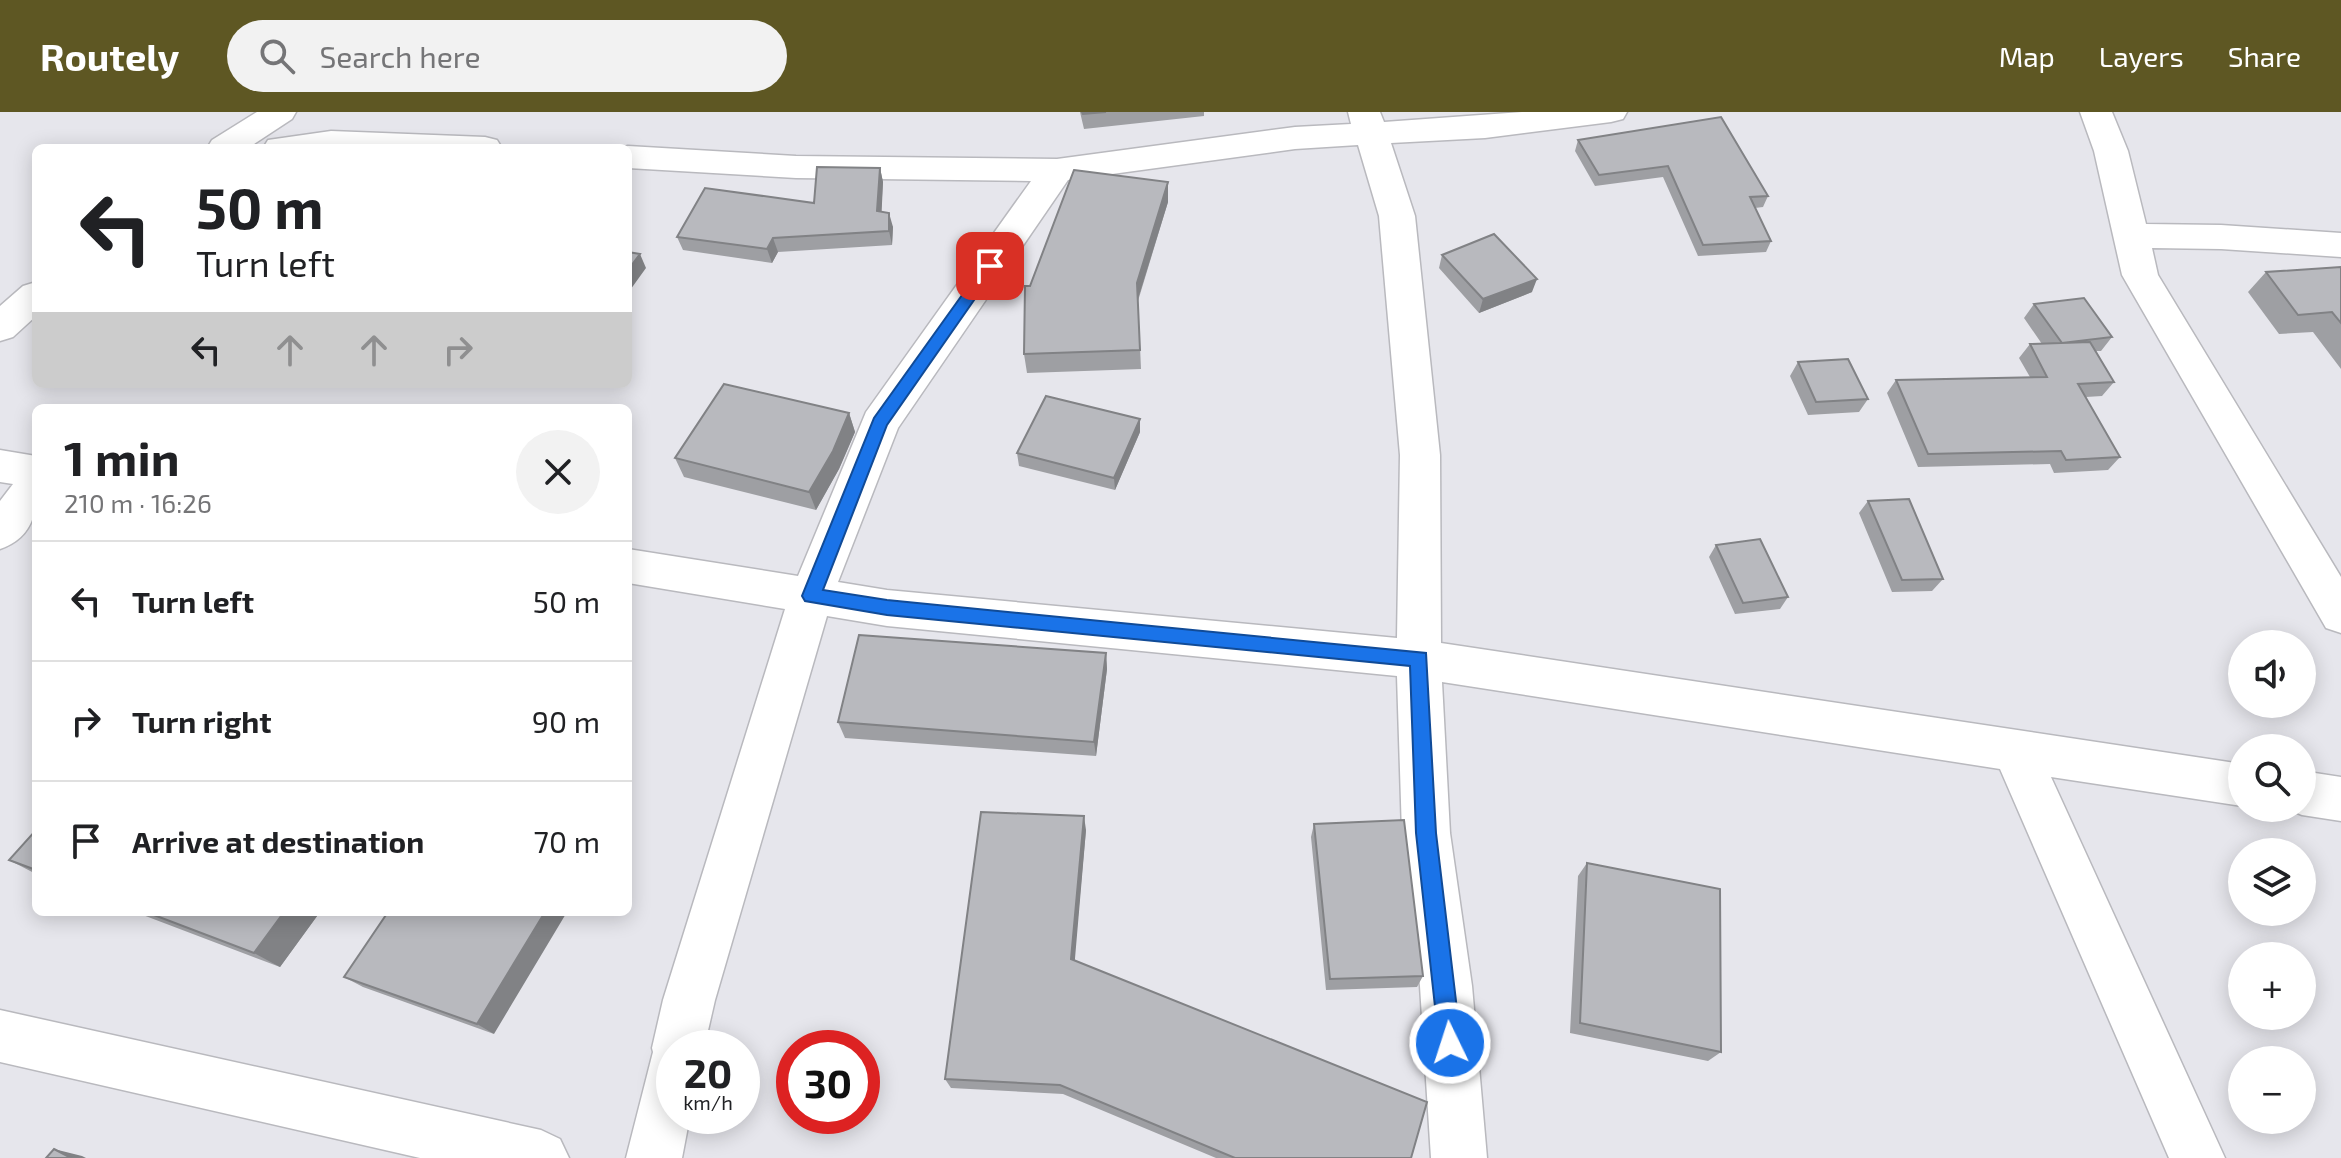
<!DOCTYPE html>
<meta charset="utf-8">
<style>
:root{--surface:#fff;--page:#f2f2f2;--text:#202124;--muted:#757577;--line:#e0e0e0;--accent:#5e5723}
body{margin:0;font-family:"Exo 2",sans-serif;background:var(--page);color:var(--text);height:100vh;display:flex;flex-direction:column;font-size:30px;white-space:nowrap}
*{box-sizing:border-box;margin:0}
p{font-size:26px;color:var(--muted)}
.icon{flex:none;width:44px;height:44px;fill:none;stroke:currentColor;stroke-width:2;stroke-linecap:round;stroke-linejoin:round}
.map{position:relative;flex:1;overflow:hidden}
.drawer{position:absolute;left:32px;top:292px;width:600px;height:512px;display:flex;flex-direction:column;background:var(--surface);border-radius:12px;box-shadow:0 4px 20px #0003}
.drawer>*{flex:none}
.hud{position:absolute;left:32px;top:32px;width:600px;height:244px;border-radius:12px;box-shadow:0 4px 20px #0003;background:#fff;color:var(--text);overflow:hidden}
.tools{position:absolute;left:2228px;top:518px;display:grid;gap:16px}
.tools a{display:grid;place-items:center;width:88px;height:88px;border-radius:50%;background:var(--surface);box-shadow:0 4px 20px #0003;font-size:40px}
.speed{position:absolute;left:656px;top:918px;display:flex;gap:16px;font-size:40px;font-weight:700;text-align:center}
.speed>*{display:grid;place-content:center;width:104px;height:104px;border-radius:50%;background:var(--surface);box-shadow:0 4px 20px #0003;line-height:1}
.speed small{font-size:20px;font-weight:400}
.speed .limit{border:12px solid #d22;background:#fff;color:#111}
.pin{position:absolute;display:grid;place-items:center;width:68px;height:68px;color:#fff;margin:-34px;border-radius:16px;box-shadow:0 4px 12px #0006}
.me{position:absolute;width:88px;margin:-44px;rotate:356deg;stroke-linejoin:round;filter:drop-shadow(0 0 6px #0008)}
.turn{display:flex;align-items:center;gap:28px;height:168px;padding:0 32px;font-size:36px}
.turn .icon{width:104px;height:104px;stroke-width:2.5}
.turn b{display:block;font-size:56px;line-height:68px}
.lanes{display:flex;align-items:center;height:76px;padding:0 32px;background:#0003;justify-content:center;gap:40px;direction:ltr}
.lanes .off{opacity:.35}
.round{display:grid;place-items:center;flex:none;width:84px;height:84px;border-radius:42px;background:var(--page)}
.headline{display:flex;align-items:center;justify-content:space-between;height:136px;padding:0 32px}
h1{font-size:48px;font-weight:700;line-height:60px}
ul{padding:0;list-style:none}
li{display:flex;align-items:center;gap:24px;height:120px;padding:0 32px;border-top:2px solid var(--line)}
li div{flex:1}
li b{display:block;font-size:30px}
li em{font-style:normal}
header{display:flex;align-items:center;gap:48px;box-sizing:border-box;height:112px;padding:0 40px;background:var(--accent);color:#fff}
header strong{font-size:38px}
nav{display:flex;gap:44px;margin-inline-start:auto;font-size:28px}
.search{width:560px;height:72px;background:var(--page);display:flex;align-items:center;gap:20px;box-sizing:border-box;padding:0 28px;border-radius:44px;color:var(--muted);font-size:30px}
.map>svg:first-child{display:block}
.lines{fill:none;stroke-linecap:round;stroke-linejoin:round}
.minor-casing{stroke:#b9b9be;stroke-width:3}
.minor{fill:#fff;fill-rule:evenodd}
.wall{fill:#9e9fa3}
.shaded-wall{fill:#818285}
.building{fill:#b8b9be;stroke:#818285;stroke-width:2}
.route{fill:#1a73e8;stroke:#114b97;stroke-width:2}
</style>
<header>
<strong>Routely</strong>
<div class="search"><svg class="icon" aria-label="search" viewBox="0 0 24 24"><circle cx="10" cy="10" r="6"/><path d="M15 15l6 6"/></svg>Search here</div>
<nav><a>Map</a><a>Layers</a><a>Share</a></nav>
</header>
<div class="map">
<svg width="2341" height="1046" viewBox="0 0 2341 1046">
<rect width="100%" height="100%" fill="#e6e6ec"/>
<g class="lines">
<g class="minor-casing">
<path id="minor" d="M257 0H296L292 7 248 36H207L212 28Z
M1348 0H1380L1384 10 1522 0H1627L1623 7 1611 10 1485 26 1391 31 1415 104 1440 343 1441 531 2242 652V694L2051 665 2225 1046H2169L2000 657 1442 570 1450 721 1472 874 1487 1046H1431L1420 874 1402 721 1397 564 887 514 827 504 715 888 704 936H674V1004H690L682 1046H626L653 940 652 936 663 888 785 497 628 471V437L798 464 866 300 1031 69 796 66 628 56V36H620L628 34 796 44 1057 47 1295 15 1351 12ZM1358 33 1379 104 1400 343 1397 526 887 478 838 470 898 316 1068 68 1295 37Z
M2080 0H2112L2128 39 2146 112 2221 113 2341 121V145L2221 137 2152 136 2158 163 2341 465V521L2326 516 2122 163 2094 39Z
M331 19 485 25 497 28 502 36H263L268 28Z
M36 170V204L13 225 0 229V194L23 174Z
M0 338 36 344C36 382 44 422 0 437V389L13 372 0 370Z
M2302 659 2341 665V709L2302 703 2285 696H2302Z
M0 898 541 1018 560 1027 569 1046H420L0 950Z"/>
</g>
<use href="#minor" class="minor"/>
</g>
<path class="wall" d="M1080 0H1204V4L1084 17Z
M1578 28 1768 84 1763 95 1755 96 1771 129 1766 140 1698 144 1663 65 1595 74 1575 39Z
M880 56 883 70 881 100 893 115 892 133 778 140 772 151 683 138 677 125 814 91Z
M1168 70V90L1138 189 1141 257 1027 261 1024 242 1030 174Z
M1442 143 1532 180 1479 201 1439 156Z
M2341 155V257L2313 220 2279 222 2248 180 2266 160Z
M2034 192 2112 225 2101 239H2096L2114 270 2102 284 2086 285 2120 345 2108 358 2054 361 2050 352 1918 355 1887 281 1896 268 2030 265 2019 246 2030 232H2042L2024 206Z
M1798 250 1868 287 1859 300 1808 303 1790 264Z
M849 301 855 320 839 357 816 398 684 365 675 346Z
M1140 320 1115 378 1019 354 1017 341Z
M1868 389 1943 467 1932 479 1892 480 1859 401Z
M1716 433 1788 485 1780 497 1735 502 1709 445Z
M1106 541 1107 557 1096 644 845 626 838 610Z
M1314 712 1423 864 1417 875 1326 878 1311 725Z
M36 718V762L9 748Z
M1086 718 1074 848 1411 1046H1216L1063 982 951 976 945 967Z
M1587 751 1721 940 1708 949 1570 921 1578 764Z
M135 800H320L280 855Z
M388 800 494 922 363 875 344 865Z"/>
<path class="shaded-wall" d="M880 56 883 70 881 113 877 99Z
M1168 70V90L1137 190V171Z
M889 101 893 115 892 133 889 119Z
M773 126 778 140 772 151 767 137Z
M640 142 646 156 628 181V158Z
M1537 167 1532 180 1479 201 1483 187Z
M849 301 855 320 839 357 816 398 809 380Z
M1140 307V320L1115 378 1114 366Z
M1106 541 1107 557 1096 644 1094 630Z
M1084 704 1086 718 1074 858 1071 847Z
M284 800H320L280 855 254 841Z
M545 800H567L494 922 477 912Z
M54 1037 82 1044 86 1046H71Z"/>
<path class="building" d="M1082 0H1106L1083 2Z
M1721 5 1768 84 1750 85 1771 129 1703 133 1668 54 1599 63 1578 28Z
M469 33 550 34V36H467Z
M817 55 880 56 877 99 889 101V119L773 126 767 137 677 125 705 76 814 91Z
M1074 58 1168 70 1137 171 1140 238 1024 242 1025 174H1030Z
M1494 122 1537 167 1483 187 1442 143Z
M628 140 640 142 628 158Z
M2341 155V211L2332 200 2298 203 2266 160Z
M2084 186 2112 225 2062 231 2034 192Z
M2090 230 2114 270 2078 272 2120 345 2066 348 2061 339 1928 342 1896 268 2047 265 2030 232Z
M1848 247 1868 287 1816 290 1798 250Z
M724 272 849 301 833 339 809 380 675 346Z
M1046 284 1140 307 1114 366 1017 341Z
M1909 387 1943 467 1902 468 1868 389Z
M1760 427 1788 485 1743 491 1716 433Z
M859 523 1106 541 1094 630 838 610Z
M981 700 1084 704 1071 847 1427 990 1411 1046H1235L1060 973 945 967Z
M1404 708 1423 864 1330 867 1314 712Z
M36 718V758L9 748Z
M1587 751 1720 777 1721 940 1580 911Z
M146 800H284L254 841Z
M388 800H545L477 912 344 865Z
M54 1037 71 1046H46Z"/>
<path class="route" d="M990 149 995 151V158L887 313 823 478 887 488 1426 541 1436 721 1461 931 1458 939 1450 942 1442 939 1439 931 1416 721 1410 554 887 503 805 489 802 484 874 306 985 151Z"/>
</svg>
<div class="tools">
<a><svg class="icon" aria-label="sound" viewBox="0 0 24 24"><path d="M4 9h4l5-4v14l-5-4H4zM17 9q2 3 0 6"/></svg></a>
<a><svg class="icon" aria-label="search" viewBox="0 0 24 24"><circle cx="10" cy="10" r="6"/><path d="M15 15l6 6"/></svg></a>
<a><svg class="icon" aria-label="layers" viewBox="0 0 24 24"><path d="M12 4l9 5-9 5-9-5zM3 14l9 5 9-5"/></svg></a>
<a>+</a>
<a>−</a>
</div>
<div class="speed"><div>20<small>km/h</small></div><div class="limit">30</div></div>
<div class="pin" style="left:990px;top:154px;background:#d93025"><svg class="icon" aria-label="arrive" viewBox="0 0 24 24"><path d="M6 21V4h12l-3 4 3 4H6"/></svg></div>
<svg class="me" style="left:1450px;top:931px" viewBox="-20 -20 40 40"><circle r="17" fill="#1a73e8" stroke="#fff" stroke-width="3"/><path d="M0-11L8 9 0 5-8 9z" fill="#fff"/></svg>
<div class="hud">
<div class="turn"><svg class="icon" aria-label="left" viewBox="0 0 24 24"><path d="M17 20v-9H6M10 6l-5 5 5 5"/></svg><div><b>50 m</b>Turn left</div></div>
<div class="lanes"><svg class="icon" aria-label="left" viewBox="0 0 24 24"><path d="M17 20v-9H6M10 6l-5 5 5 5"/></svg><svg class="icon off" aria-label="ahead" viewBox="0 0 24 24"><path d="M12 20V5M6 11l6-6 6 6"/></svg><svg class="icon off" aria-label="ahead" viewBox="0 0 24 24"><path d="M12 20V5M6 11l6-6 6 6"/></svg><svg class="icon off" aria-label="right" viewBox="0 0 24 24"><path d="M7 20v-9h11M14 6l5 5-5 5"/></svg></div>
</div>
<section class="drawer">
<div class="headline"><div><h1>1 min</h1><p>210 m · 16:26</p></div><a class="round"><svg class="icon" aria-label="close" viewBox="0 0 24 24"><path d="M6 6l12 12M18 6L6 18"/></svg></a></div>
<ul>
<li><svg class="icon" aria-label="left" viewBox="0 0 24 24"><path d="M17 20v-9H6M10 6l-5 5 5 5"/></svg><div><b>Turn left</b></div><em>50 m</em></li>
<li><svg class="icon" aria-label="right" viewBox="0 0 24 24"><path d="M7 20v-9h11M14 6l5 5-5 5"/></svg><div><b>Turn right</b></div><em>90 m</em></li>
<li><svg class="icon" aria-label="arrive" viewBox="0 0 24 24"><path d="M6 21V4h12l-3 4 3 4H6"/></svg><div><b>Arrive at destination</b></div><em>70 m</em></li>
</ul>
</section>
</div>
